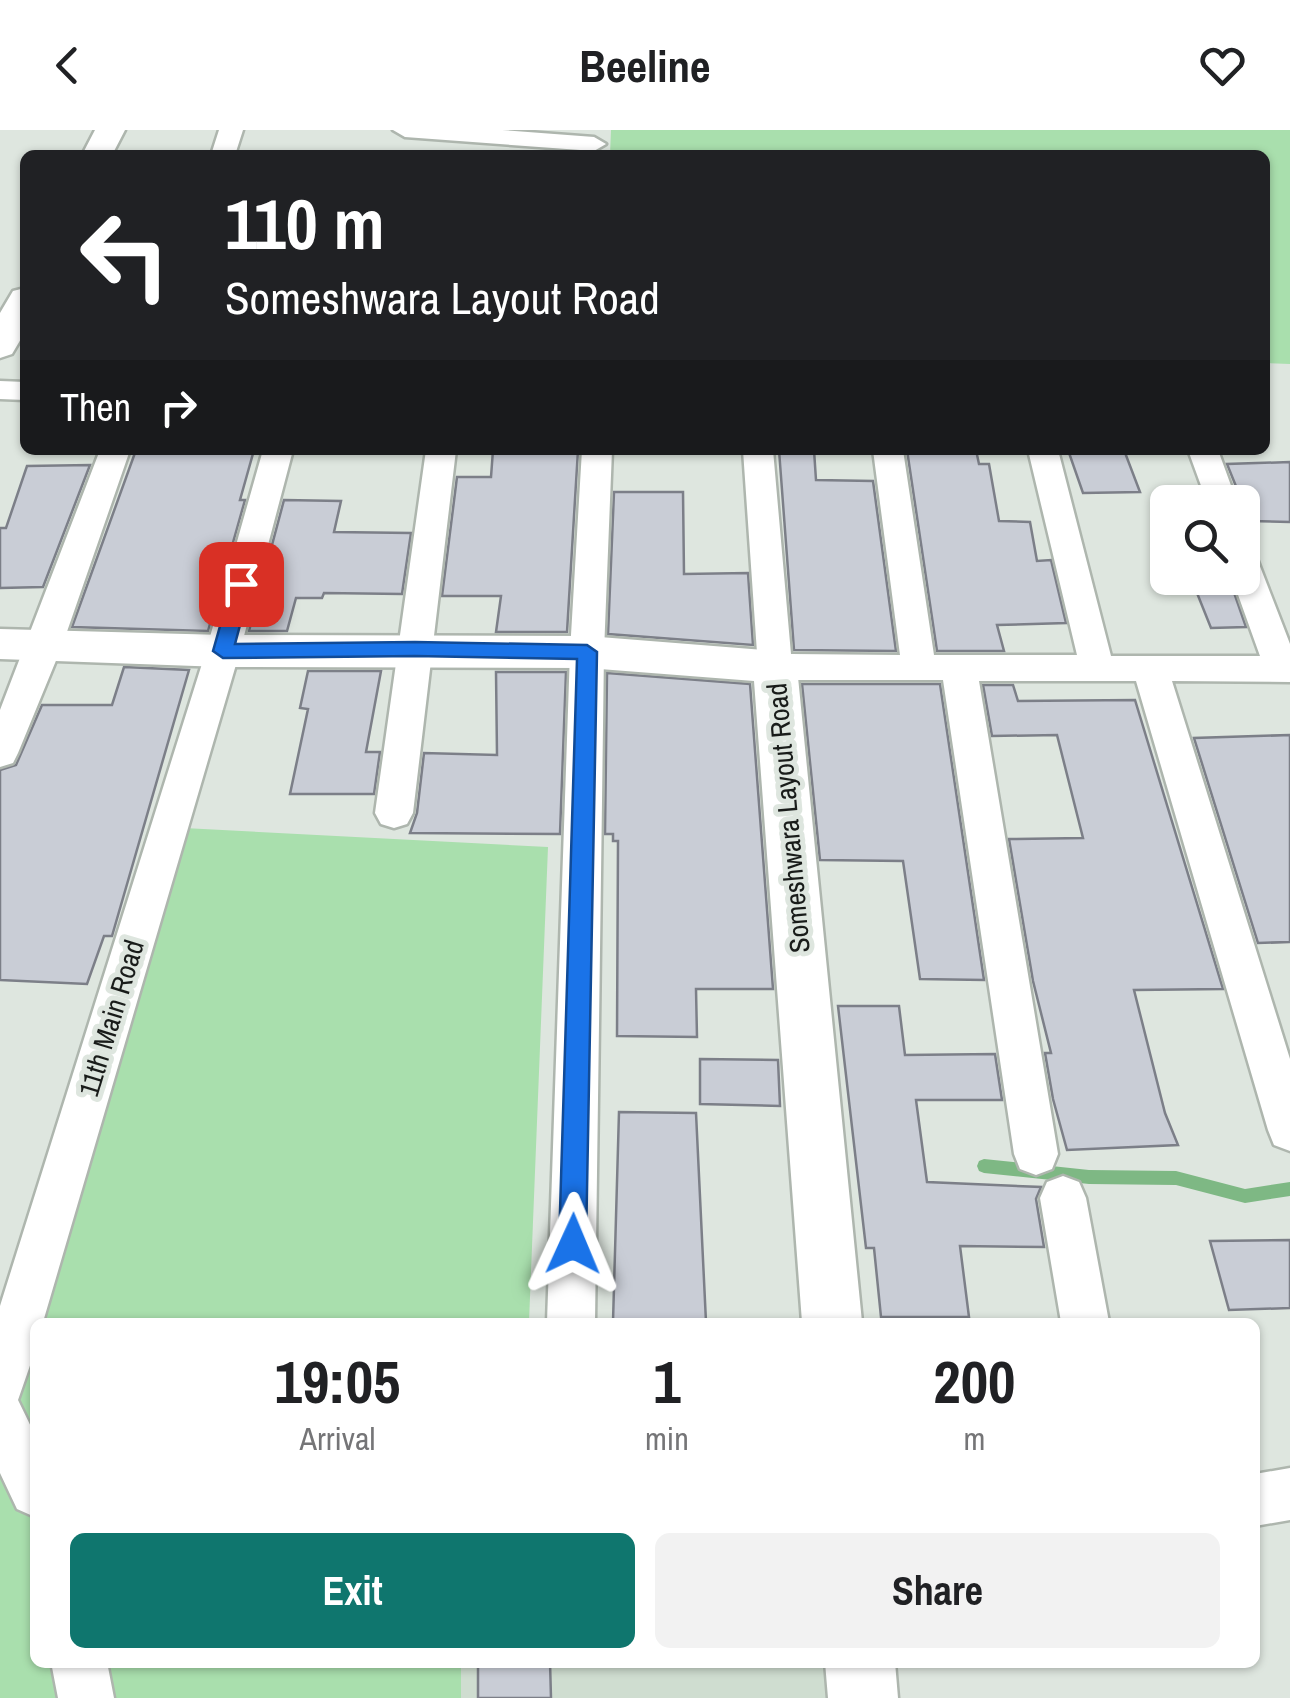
<!DOCTYPE html>
<style>
:root{--surface:#fff;--page:#f2f2f2;--text:#202124;--muted:#757577;--accent:#0f766e}
body{margin:0;font-family:"Archivo Narrow",sans-serif;background:var(--page);color:var(--text);height:100vh;display:flex;flex-direction:column;font-size:38px;white-space:nowrap}
*{box-sizing:border-box;margin:0}
p{font-size:32px;color:var(--muted)}
.icon{flex:none;width:55px;height:55px;fill:none;stroke:currentColor;stroke-width:2;stroke-linecap:round;stroke-linejoin:round}
.map{position:relative;flex:1;overflow:hidden}
.drawer{position:absolute;left:30px;top:1188px;width:1230px;height:350px;display:flex;flex-direction:column;background:var(--surface);border-radius:15px;box-shadow:0 2px 8px #0004}
.drawer>*{flex:none}
.top-card{position:absolute;left:20px;top:20px;width:1250px;height:305px;border-radius:15px;box-shadow:0 2px 8px #0004;background:#202124;color:#fff;overflow:hidden}
.fabs{position:absolute;left:1150px;top:355px;display:grid;gap:20px}
.fabs a{display:grid;place-items:center;width:110px;height:110px;border-radius:15px;background:var(--surface);box-shadow:0 2px 8px #0004;font-size:50px}
.pin{position:absolute;display:grid;place-items:center;width:85px;height:85px;color:#fff;margin:-42px;border-radius:20px;box-shadow:0 5px 15px #0006}
.me{position:absolute;width:110px;margin:-55px;rotate:1deg;stroke-linejoin:round;filter:drop-shadow(0 0 8px #0008)}
.turn{display:flex;align-items:center;gap:35px;height:210px;padding:0 40px;font-size:45px}
.turn .icon{width:130px;height:130px;stroke-width:2.5}
.turn b{display:block;font-size:70px;line-height:85px}
.then{display:flex;align-items:center;height:95px;padding:0 40px;background:#0003;gap:20px;font-size:38px}
.eta{display:flex;justify-content:space-evenly;align-items:center;height:170px;text-align:center}
.eta b{font-size:60px;font-weight:700;line-height:70px}
.primary-button{display:flex;gap:20px;margin-top:auto;padding:20px 40px}
.primary-button a{flex:1;height:115px;border-radius:15px;background:var(--accent);color:#fff;font-size:40px;font-weight:700;line-height:115px;text-align:center}
.primary-button a+a{background:var(--page);color:var(--text)}
header{display:flex;justify-content:space-between;align-items:center;height:130px;padding:0 40px;background:var(--surface);font-size:45px;font-weight:700}
.map>svg:first-child{display:block}
.built{fill:#cfddd0}
.green{fill:#a9dfad}
.lines{fill:none;stroke-linecap:round;stroke-linejoin:round}
.stream{fill:#7eb884;fill-rule:evenodd}
.building{fill:#c9cdd6;stroke:#7c7f88;stroke-width:2.5}
.minor-casing{stroke:#aeb6ae;stroke-width:5}
.tertiary-casing{stroke:#aeb6ae;stroke-width:5}
.minor{fill:#fff;fill-rule:evenodd}
.tertiary{fill:#fff;fill-rule:evenodd}
.route{fill:#1a73e8;stroke:#114b97;stroke-width:2.5}
.labels{text-anchor:middle;stroke-width:10;stroke-linejoin:round;paint-order:stroke}
.street-label{font-size:28px;fill:#191c1a;stroke:#dee6df}
</style>
<header><svg class="icon" aria-label="back" viewBox="0 0 24 24"><path d="M15 5l-7 7 7 7"/></svg>Beeline<svg class="icon" aria-label="heart" viewBox="0 0 24 24"><path d="M12 20l-8-8c-3-5 5-10 8-4 3-6 11-1 8 4z"/></svg></header>
<div class="map">
<svg width="1290" height="1568" viewBox="0 0 1290 1568">
<rect width="100%" height="100%" fill="#dee6df"/>
<path class="built" d="M824 1532 826 1568H461V1533Z"/>
<path class="green" d="M611 0H1290V234L1265 233V25H610Z
M184 698 548 717 529 1192H35V1532L461 1533V1568H0V1307Z"/>
<g class="lines">
<path class="stream" d="M984 1029 1089 1040 1176 1041 1245 1059 1290 1052V1066L1245 1073 1176 1055 1089 1054 984 1043 979 1041 977 1036 979 1031Z"/>
</g>
<path class="building" d="M136 320H254L240 370H245L208 501 72 497Z
M493 320H578L567 502H496L501 466H442L457 347H491Z
M779 320H814L816 350 873 351 896 521 794 520Z
M907 320H976L979 334H989L999 391 1030 392 1037 431 1051 430 1066 493 997 495 1004 521H937Z
M1068 320H1124L1140 362 1083 363Z
M1290 332V392L1250 391 1227 334Z
M90 335 43 457 0 458V398H6L27 336Z
M614 362H683L684 444 748 443 753 515 608 504Z
M284 370 341 371 334 402 411 403 402 464 324 463 322 468H296L287 501H249Z
M1191 448H1229L1246 497 1211 498Z
M124 537 189 540 112 806H104L87 854 0 850V640L16 635 42 575H112Z
M308 541H381L366 622H380L374 664H290L308 579 300 578Z
M496 542H566L560 704 410 703 417 683 424 623 497 625Z
M607 543 750 554 773 859H696L697 907 617 906 618 711H613V704H605Z
M802 554H940L984 850 920 849 903 731 820 730Z
M983 555H1013L1018 571 1135 570 1223 859 1134 860 1165 983 1178 1015 1067 1020 1053 969 1045 923H1051L1033 851 1009 709 1083 708 1057 605 992 606Z
M1290 605V812L1258 813 1194 608Z
M838 876H899L905 925 995 924 1002 970H916L927 1052 1041 1057 1036 1069 1044 1117 960 1116 969 1187H881L874 1118H866Z
M700 929 778 930 780 976 700 974Z
M619 982 696 983 706 1192H613Z
M1290 1110V1178L1229 1180 1210 1111Z
M478 1532H550L551 1568H478Z"/>
<g class="lines">
<g class="minor-casing">
<path id="minor" d="M219 0H243L235 25H211Z
M393 0H502L594 7 606 14 594 21 405 7Z
M0 251 25 252V270L0 269Z
M100 320H130L62 516 18 623 13 633 0 637V580Z
M263 320H293L240 521 43 1192H35V1221L18 1270 35 1305V1387L17 1379 0 1343V1176L206 521Z
M426 320H456L413 683 407 694 394 698 381 694 375 683Z
M582 320H612L604 522 595 1192H547L570 522Z
M743 320H773L791 524 900 525 873 320H903L934 525H1077L1028 320H1058L1111 526H1260L1232 448H1242V418L1254 421 1290 514V552L1172 551 1290 929V1021L1274 1015 1268 1000 1136 551H979L1058 1024 1052 1039 1036 1045 1020 1039 1014 1024 943 550H775L763 546 758 537Z
M1188 320H1218L1237 372H1207Z
M1063 1046 1079 1052 1086 1068 1109 1192H1061L1040 1068 1047 1052Z
M1290 1338V1390L1255 1396V1344Z
M51 1532H107L114 1568H58Z"/>
</g>
<g class="tertiary-casing">
<path id="tertiary" d="M95 0H125L112 25H82Z
M25 158V202L12 224 0 228V183L13 161Z
M0 499 223 505 587 506 775 521 790 526 797 537 862 1192H802L754 551 587 538 223 537 0 529Z
M825 1532H895L898 1568H828Z"/>
</g>
<use href="#minor" class="minor"/>
<use href="#tertiary" class="tertiary"/>
</g>
<path class="route" d="M241 448 251 454 235 514 415 512 587 515 597 522 586 1114 582 1123 573 1127 563 1123 559 1114 577 529 415 526 223 528 213 521 232 454Z"/>
<g class="labels">
<g class="street-label">
<text transform="translate(788 688) rotate(-95)" y="10">Someshwara Layout Road</text>
<text transform="translate(111 888) rotate(-73)" y="10">11th Main Road</text>
</g>
</g>
</svg>
<div class="fabs">
<a><svg class="icon" aria-label="search" viewBox="0 0 24 24"><circle cx="10" cy="10" r="6"/><path d="M15 15l6 6"/></svg></a>
</div>
<div class="pin" style="left:241px;top:454px;background:#d93025"><svg class="icon" aria-label="arrive" viewBox="0 0 24 24"><path d="M6 21V4h12l-3 4 3 4H6"/></svg></div>
<svg class="me" style="left:573px;top:1114px" viewBox="-20 -20 40 40"><path d="M0-17L14 15 0 8-14 15z" fill="#1a73e8" stroke="#fff" stroke-width="4"/></svg>
<div class="top-card">
<div class="turn"><svg class="icon" aria-label="left" viewBox="0 0 24 24"><path d="M17 20v-9H6M10 6l-5 5 5 5"/></svg><div><b>110 m</b>Someshwara Layout Road</div></div>
<div class="then">Then<svg class="icon" aria-label="right" viewBox="0 0 24 24"><path d="M7 20v-9h11M14 6l5 5-5 5"/></svg></div>
</div>
<section class="drawer">
<div class="eta">
<div><b>19:05</b><p>Arrival</p></div>
<div><b>1</b><p>min</p></div>
<div><b>200</b><p>m</p></div>
</div>
<div class="primary-button"><a>Exit</a><a>Share</a></div>
</section>
</div>
